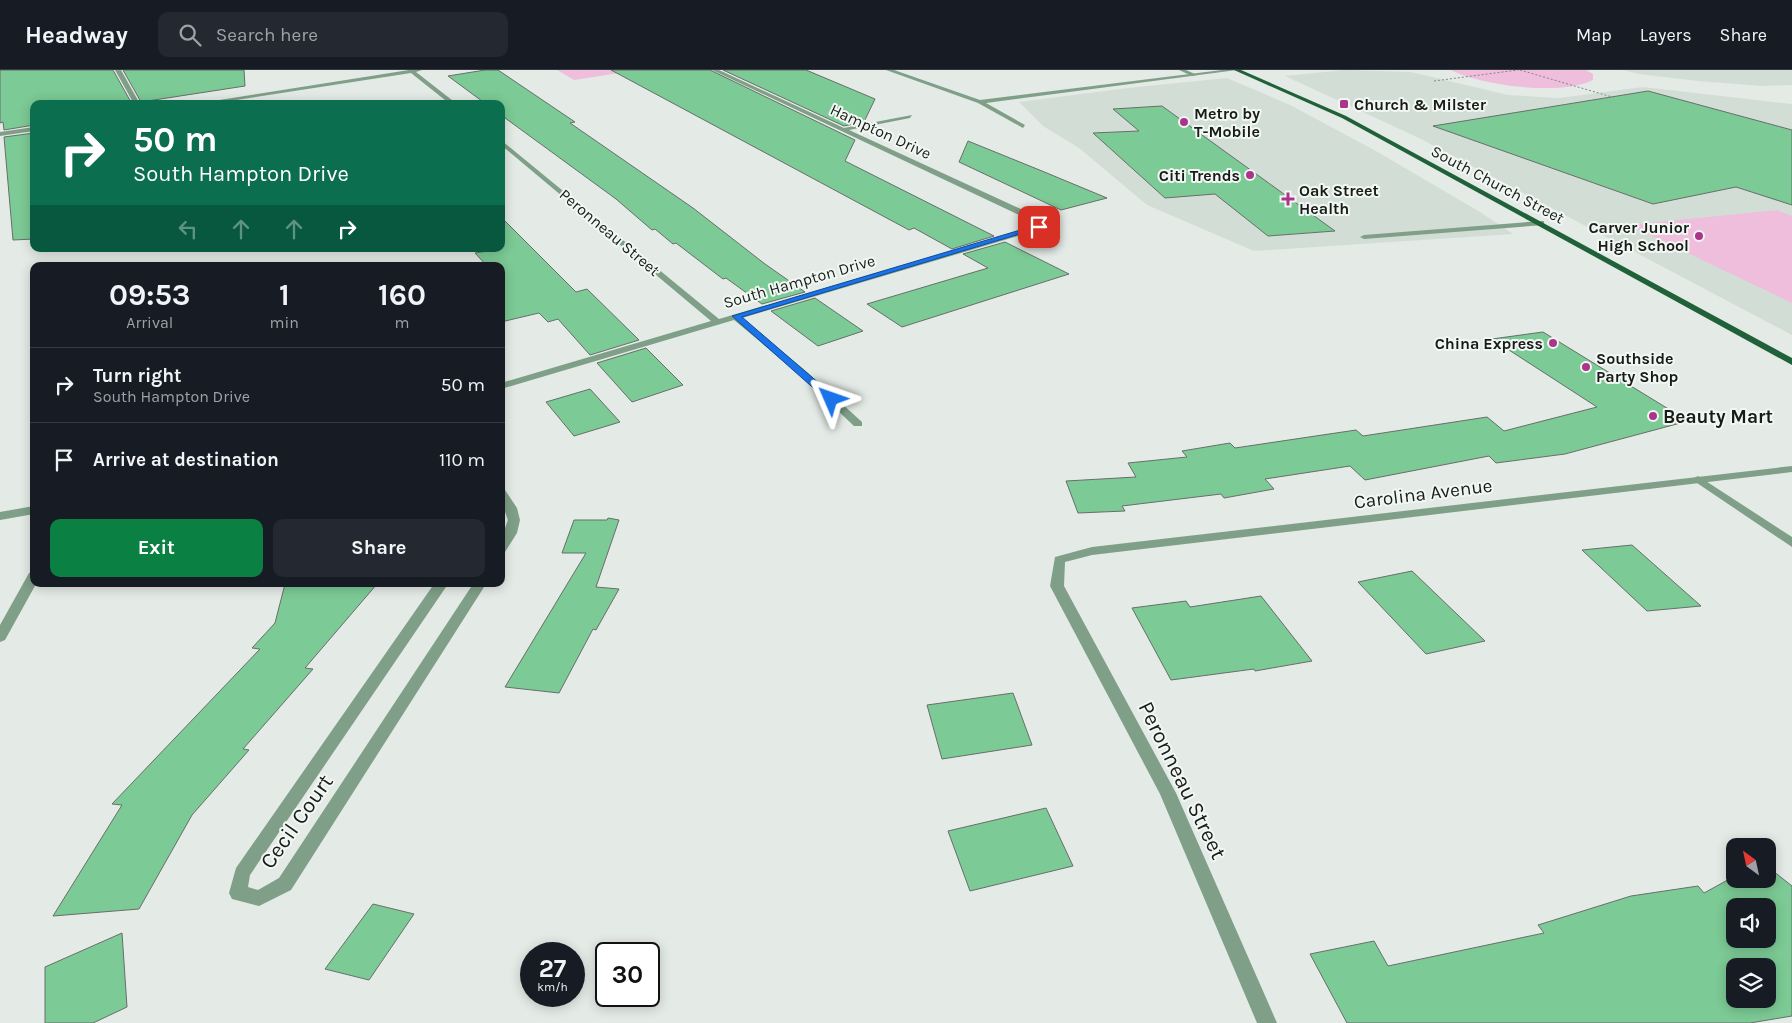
<!DOCTYPE html>
<style>
:root{--surface:#171b24;--page:#242831;--text:#f1f3f6;--muted:#9ea1a6;--line:#363941;--accent:#0b8043}
body{margin:0;font-family:Karla,sans-serif;background:var(--page);color:var(--text);height:100vh;display:flex;flex-direction:column;font-size:19px;white-space:nowrap}
*{box-sizing:border-box;margin:0}
p{font-size:16px;color:var(--muted)}
.icon{flex:none;width:28px;height:28px;fill:none;stroke:currentColor;stroke-width:2;stroke-linecap:round;stroke-linejoin:round}
.map{position:relative;flex:1;overflow:hidden}
.side{position:absolute;left:30px;top:192px;width:475px;height:325px;display:flex;flex-direction:column;background:var(--surface);border-radius:10px;box-shadow:0 2px 12px #0003}
.side>*{flex:none}
.banner{position:absolute;left:30px;top:30px;width:475px;height:152px;border-radius:10px;box-shadow:0 2px 12px #0003;background:#0b6e4f;color:#fff;overflow:hidden}
.needle{width:32px;rotate:327deg}
.buttons{position:absolute;left:1726px;top:768px;display:grid;gap:10px}
.buttons a{display:grid;place-items:center;width:50px;height:50px;border-radius:10px;background:var(--surface);box-shadow:0 2px 12px #0003;font-size:25px}
.speed{position:absolute;left:520px;top:872px;display:flex;gap:10px;font-size:25px;font-weight:700;text-align:center}
.speed>*{display:grid;place-content:center;width:65px;height:65px;border-radius:50%;background:var(--surface);box-shadow:0 2px 12px #0003;line-height:1}
.speed small{font-size:12px;font-weight:400}
.speed .limit{border:2px solid #111;border-radius:8px;background:#fff;color:#111}
.pin{position:absolute;display:grid;place-items:center;width:42px;height:42px;color:#fff;margin:-21px;border-radius:10px;box-shadow:0 2px 8px #0006}
.me{position:absolute;width:55px;margin:-28px;rotate:313deg;stroke-linejoin:round;filter:drop-shadow(0 0 4px #0008)}
.turn{display:flex;align-items:center;gap:18px;height:105px;padding:0 20px;font-size:22px}
.turn .icon{width:65px;height:65px;stroke-width:2.5}
.turn b{display:block;font-size:35px;line-height:42px}
.lanes{display:flex;align-items:center;height:48px;padding:0 20px;background:#0003;justify-content:center;gap:25px;direction:ltr}
.lanes .off{opacity:.35}
.eta{display:flex;justify-content:space-evenly;align-items:center;height:85px;text-align:center}
.eta b{font-size:30px;font-weight:700;line-height:35px}
.primary-button{display:flex;gap:10px;margin-top:auto;padding:10px 20px}
.primary-button a{flex:1;height:58px;border-radius:10px;background:var(--accent);color:#fff;font-size:20px;font-weight:700;line-height:58px;text-align:center}
.primary-button a+a{background:var(--page);color:var(--text)}
ul{padding:0;list-style:none}
li{display:flex;align-items:center;gap:15px;height:75px;padding:0 20px;border-top:1px solid var(--line)}
li div{flex:1}
li b{display:block;font-size:19px}
li em{font-style:normal}
header{display:flex;align-items:center;gap:30px;box-sizing:border-box;height:70px;padding:0 25px;background:var(--surface);border-bottom:1px solid var(--line)}
header strong{font-size:24px}
nav{display:flex;gap:28px;margin-inline-start:auto;font-size:18px}
.search{width:350px;height:45px;background:var(--page);display:flex;align-items:center;gap:12px;box-sizing:border-box;padding:0 18px;border-radius:10px;color:var(--muted);font-size:19px}
.map>svg:first-child{display:block}
.built{fill:#d2ded5}
.green{fill:#eebedc}
.building{fill:#7cca95;stroke:#696e6a;fill-rule:evenodd}
.lines{fill:none;stroke-linecap:round;stroke-linejoin:round}
.path{stroke:#838783;stroke-width:1;stroke-dasharray:2 2;stroke-linecap:butt}
.service{fill:#7f9f88;fill-rule:evenodd}
.minor{fill:#7f9f88;fill-rule:evenodd}
.primary{fill:#20613a;fill-rule:evenodd}
.route{fill:#1a73e8;stroke:#114b97}
.poi-dot{fill:#ac358b;stroke:#f1f7f3;stroke-width:2}
.labels{text-anchor:middle;stroke-width:4;stroke-linejoin:round;paint-order:stroke}
.far-poi-label{font-size:16px;font-weight:bold;fill:#191b19;stroke:#f1f7f3;text-anchor:start}
.far-street-label{font-size:16px;fill:#191b19;stroke:#f1f7f3}
.poi-label{font-size:19px;font-weight:bold;fill:#191b19;stroke:#f1f7f3;text-anchor:start}
.street-label{font-size:19px;fill:#191b19;stroke:#f1f7f3}
.near-street-label{font-size:22px;fill:#191b19;stroke:#f1f7f3}
</style>
<header>
<strong>Headway</strong>
<div class="search"><svg class="icon" aria-label="search" viewBox="0 0 24 24"><circle cx="10" cy="10" r="6"/><path d="M15 15l6 6"/></svg>Search here</div>
<nav><a>Map</a><a>Layers</a><a>Share</a></nav>
</header>
<div class="map">
<svg width="1792" height="953" viewBox="0 0 1792 953">
<rect width="100%" height="100%" fill="#e4eae5"/>
<path class="built" d="M1344 0 1411 2 1508 25 1559 28 1643 17 1792 34V265L1419 68 1285 6Z
M1623 0H1792V15L1762 16 1698 11 1639 4Z
M1227 8 1290 35 1376 81 1480 142 1513 164 1254 181 1147 135 1079 78 1043 56 1019 32 1128 18Z"/>
<path class="green" d="M557 0H622L626 2 574 10Z
M1451 0H1586L1593 4V10C1562 26 1482 16 1451 0Z
M1777 140 1792 146V233L1629 155Z"/>
<path class="building" d="M0 0H113L132 34H34V55L4 60 3 52 0 53Z
M123 0H244L245 16 141 32Z
M485 0H498L575 52 570 53 693 138 765 194 805 222 762 234 726 208 723 209 676 173 673 174 655 159 652 160 616 129 501 45V34H486L448 6Z
M611 0H710L855 70 845 91 994 166 952 179 914 158 909 160Z
M723 0H806L875 29 864 52 844 56Z
M1648 21 1792 60V135L1736 117 1653 134 1433 56Z
M1162 36 1335 161 1268 166 1215 124 1165 128 1093 63 1139 61 1113 39Z
M34 63V169L13 170 4 67Z
M968 71 1042 101 1107 128 1061 140 959 92Z
M501 147 576 222 587 219 639 270 590 285 558 249 548 252 539 243 501 252V196H487L475 183 501 179Z
M1005 172 1069 204 902 257 867 234 988 198 963 184Z
M815 228 863 261 818 276 771 241Z
M1543 262 1688 351 1565 384 1496 393 1489 386 1365 410 1350 396 1265 409 1274 419 1224 428 1221 424 1122 436 1125 441 1078 443 1066 411 1136 407 1128 393 1187 387 1182 381 1230 373 1235 378 1356 360 1363 366 1487 347 1504 361 1597 337 1492 269Z
M646 278 683 315 632 332 597 293Z
M590 319 620 352 574 366 546 332Z
M608 448 619 450 596 517 619 519 596 560 593 559 559 623 505 617 586 483H562L574 450H607Z
M1632 475 1701 536 1647 541 1582 480Z
M1412 501 1485 571 1426 584 1358 512Z
M285 514H377L305 598 313 599 243 679 249 680 192 745 139 839 53 846 122 735 112 734 260 579 252 578 275 553Z
M1261 526 1312 591 1255 601 1254 599 1171 610 1132 538 1186 531 1190 537Z
M1013 623 1032 675 942 689 927 635Z
M1046 738 1073 796 970 821 948 761Z
M1768 797 1792 816V946L1750 953H1347L1310 884 1374 871 1388 896 1544 863 1538 855 1631 826 1698 816 1704 823 1735 806V809H1768ZM1735 836H1768V869H1735ZM1735 896H1768V929H1735Z
M373 834 414 844 369 910 325 899Z
M122 863 127 937 93 953H45V897Z"/>
<g class="lines">
<path class="path" d="M1520 0 1612 27
M1434 11 1518 0"/>
<path class="service" d="M1179 0H1186L1197 5 1192 6Z
M1541 151H1544V155L1364 169 1360 167 1364 165Z
M1698 406 1792 467V477L1694 411 1692 409Z"/>
<path class="minor" d="M115 0H121L140 34H134Z
M409 0H422L416 2 457 34H450L411 3 210 34H194Z
M712 0H719L844 58 912 45 910 48 849 60 1038 147 1044 153 1042 159 742 248 807 302 862 352V356H854L801 306 734 250 501 319V313L711 251 501 75V70L719 249 1036 156 1032 151Z
M886 0H894L980 30 1222 0H1237L986 33 1025 55 1023 58 978 33Z
M34 57V61L0 66V62Z
M1792 396V402L1092 485 1065 492 1064 516 1176 723 1277 953H1257L1160 724 1050 516 1055 487 1092 477Z
M501 419 505 420 517 438 520 450 517 463 505 482 501 483V469L508 450 501 431Z
M34 436V444L0 450V442Z
M34 502V514H36L5 570 0 572V555L29 503Z
M434 514H448L250 805 248 817 258 820 279 808 473 514H486L291 820 259 836 232 829 229 823 236 798Z"/>
<path class="primary" d="M1234 0H1241L1346 46 1792 288V295L1342 48Z"/>
</g>
<path class="route" d="M1037 155 1043 157 742 247 835 327V331H828L732 246Z"/>
<g class="poi-dot">
<rect x="1339" y="29" width="10" height="10" rx="2.5"/>
<circle cx="1184" cy="52" r="5"/>
<circle cx="1250" cy="105" r="5"/>
<path d="M1285.5 121.5h5v5h5v5h-5v5h-5v-5h-5v-5h5z"/>
<circle cx="1699" cy="166" r="5"/>
<circle cx="1553" cy="273" r="5"/>
<circle cx="1586" cy="297" r="5"/>
<circle cx="1653" cy="346" r="5"/>
</g>
<g class="labels">
<g class="far-poi-label">
<text x="1354" y="40">Church &amp; Milster</text>
<text x="1194" y="49">Metro by<tspan x="1194" dy="18">T-Mobile</tspan></text>
<text x="1240" y="111" text-anchor="end">Citi Trends</text>
<text x="1299" y="126">Oak Street<tspan x="1299" dy="18">Health</tspan></text>
<text x="1689" y="163" text-anchor="end">Carver Junior<tspan x="1689" dy="18">High School</tspan></text>
<text x="1543" y="279" text-anchor="end">China Express</text>
<text x="1596" y="294">Southside<tspan x="1596" dy="18">Party Shop</tspan></text>
</g>
<g class="far-street-label">
<text transform="translate(881 61) rotate(25)" y="6">Hampton Drive</text>
<text transform="translate(1498 114) rotate(28)" y="6">South Church Street</text>
<text transform="translate(610 162) rotate(40)" y="6">Peronneau Street</text>
<text transform="translate(799 211) rotate(-16)" y="6">South Hampton Drive</text>
</g>
<g class="poi-label">
<text x="1663" y="353">Beauty Mart</text>
</g>
<g class="street-label">
<text transform="translate(1423 423) rotate(-7)" y="7">Carolina Avenue</text>
</g>
<g class="near-street-label">
<text transform="translate(1183 710) rotate(64)" y="8">Peronneau Street</text>
<text transform="translate(296 751) rotate(-55)" y="8">Cecil Court</text>
</g>
</g>
</svg>
<div class="buttons">
<a><svg class="needle" viewBox="-14 -14 28 28"><path d="M0-13l5 13h-10z" fill="#e53935"/><path d="M0 13l5-13h-10z" fill="#9ea1a6"/></svg></a>
<a><svg class="icon" aria-label="sound" viewBox="0 0 24 24"><path d="M4 9h4l5-4v14l-5-4H4zM17 9q2 3 0 6"/></svg></a>
<a><svg class="icon" aria-label="layers" viewBox="0 0 24 24"><path d="M12 4l9 5-9 5-9-5zM3 14l9 5 9-5"/></svg></a>
</div>
<div class="speed"><div>27<small>km/h</small></div><div class="limit">30</div></div>
<div class="pin" style="left:1039px;top:157px;background:#d93025"><svg class="icon" aria-label="arrive" viewBox="0 0 24 24"><path d="M6 21V4h12l-3 4 3 4H6"/></svg></div>
<svg class="me" style="left:831px;top:329px" viewBox="-20 -20 40 40"><path d="M0-17L14 15 0 8-14 15z" fill="#1a73e8" stroke="#fff" stroke-width="4"/></svg>
<div class="banner">
<div class="turn"><svg class="icon" aria-label="right" viewBox="0 0 24 24"><path d="M7 20v-9h11M14 6l5 5-5 5"/></svg><div><b>50 m</b>South Hampton Drive</div></div>
<div class="lanes"><svg class="icon off" aria-label="left" viewBox="0 0 24 24"><path d="M17 20v-9H6M10 6l-5 5 5 5"/></svg><svg class="icon off" aria-label="ahead" viewBox="0 0 24 24"><path d="M12 20V5M6 11l6-6 6 6"/></svg><svg class="icon off" aria-label="ahead" viewBox="0 0 24 24"><path d="M12 20V5M6 11l6-6 6 6"/></svg><svg class="icon" aria-label="right" viewBox="0 0 24 24"><path d="M7 20v-9h11M14 6l5 5-5 5"/></svg></div>
</div>
<section class="side">
<div class="eta">
<div><b>09:53</b><p>Arrival</p></div>
<div><b>1</b><p>min</p></div>
<div><b>160</b><p>m</p></div>
</div>
<ul>
<li><svg class="icon" aria-label="right" viewBox="0 0 24 24"><path d="M7 20v-9h11M14 6l5 5-5 5"/></svg><div><b>Turn right</b><p>South Hampton Drive</p></div><em>50 m</em></li>
<li><svg class="icon" aria-label="arrive" viewBox="0 0 24 24"><path d="M6 21V4h12l-3 4 3 4H6"/></svg><div><b>Arrive at destination</b></div><em>110 m</em></li>
</ul>
<div class="primary-button"><a>Exit</a><a>Share</a></div>
</section>
</div>
